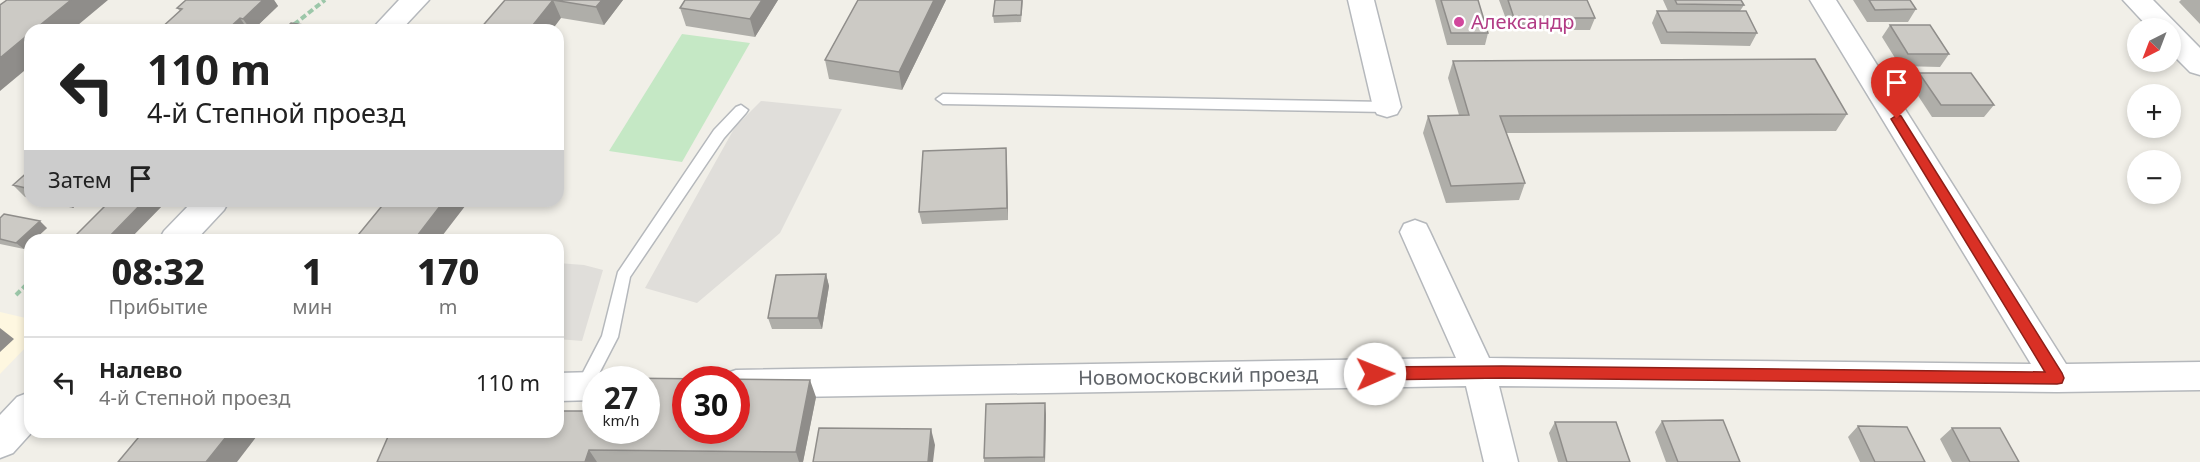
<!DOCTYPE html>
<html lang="ru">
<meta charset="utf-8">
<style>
:root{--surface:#fff;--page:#f2f2f2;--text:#222;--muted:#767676;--line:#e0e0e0}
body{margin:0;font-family:"Noto Sans",sans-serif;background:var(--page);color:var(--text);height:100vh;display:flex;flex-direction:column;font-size:22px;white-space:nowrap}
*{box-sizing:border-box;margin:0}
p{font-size:20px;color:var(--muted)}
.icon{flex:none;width:33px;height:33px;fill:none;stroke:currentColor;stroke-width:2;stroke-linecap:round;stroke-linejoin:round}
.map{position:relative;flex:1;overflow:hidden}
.side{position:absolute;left:24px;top:234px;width:540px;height:204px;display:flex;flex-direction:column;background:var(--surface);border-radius:18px;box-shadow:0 3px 9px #0003}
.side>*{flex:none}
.banner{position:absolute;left:24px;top:24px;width:540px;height:183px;border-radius:18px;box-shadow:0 3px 9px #0003;background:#fff;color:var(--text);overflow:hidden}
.needle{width:39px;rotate:222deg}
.buttons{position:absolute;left:2127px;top:18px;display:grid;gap:12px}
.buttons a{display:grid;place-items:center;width:54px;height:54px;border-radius:50%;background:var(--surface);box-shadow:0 3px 9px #0003;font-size:30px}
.speed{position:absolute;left:582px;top:366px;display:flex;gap:12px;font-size:30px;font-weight:700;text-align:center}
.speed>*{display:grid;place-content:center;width:78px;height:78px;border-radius:50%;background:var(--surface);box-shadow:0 3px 9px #0003;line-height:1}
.speed small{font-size:15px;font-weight:400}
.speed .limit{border:9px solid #d22;background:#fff;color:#111}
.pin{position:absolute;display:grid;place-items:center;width:51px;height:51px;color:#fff;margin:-62px -26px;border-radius:50% 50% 50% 0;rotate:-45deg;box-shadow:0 0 6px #0007}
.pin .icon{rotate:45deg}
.me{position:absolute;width:66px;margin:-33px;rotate:89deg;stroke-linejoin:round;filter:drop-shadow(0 0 4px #0008)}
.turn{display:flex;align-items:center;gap:21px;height:126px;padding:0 24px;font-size:27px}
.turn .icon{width:78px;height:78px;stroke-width:2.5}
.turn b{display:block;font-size:42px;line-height:51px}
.then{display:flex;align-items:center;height:57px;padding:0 24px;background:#0003;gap:12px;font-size:22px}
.eta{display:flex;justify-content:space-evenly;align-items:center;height:102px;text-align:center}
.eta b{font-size:36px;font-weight:800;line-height:42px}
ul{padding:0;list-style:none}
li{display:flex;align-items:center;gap:18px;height:90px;padding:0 24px;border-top:2px solid var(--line)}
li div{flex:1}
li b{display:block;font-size:22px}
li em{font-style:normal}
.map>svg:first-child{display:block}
.commercial{fill:#fef7e0}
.industrial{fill:#e0deda}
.green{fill:#c5e8c5}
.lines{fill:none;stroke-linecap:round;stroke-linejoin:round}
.service-casing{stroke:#b5b8bc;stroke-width:3}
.minor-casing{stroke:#b5b8bc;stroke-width:3}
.tertiary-casing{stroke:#b5b8bc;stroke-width:3}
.path{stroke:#9cc7a9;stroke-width:4;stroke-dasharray:6 3;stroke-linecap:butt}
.service{fill:#fff;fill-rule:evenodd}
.minor{fill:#fff;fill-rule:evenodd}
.tertiary{fill:#fff;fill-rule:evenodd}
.wall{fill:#afaea9}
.shaded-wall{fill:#8f8d8a}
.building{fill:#cccac5;stroke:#8f8d8a;stroke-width:1.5;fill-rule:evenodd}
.route{fill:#d93025;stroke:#8d1f18;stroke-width:1.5}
.hotel-dot{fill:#d1479c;stroke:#fff;stroke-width:2}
.labels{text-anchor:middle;stroke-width:5;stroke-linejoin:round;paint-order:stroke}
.hotel-label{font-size:20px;fill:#b23c85;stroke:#fff;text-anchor:start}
.street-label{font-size:20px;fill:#5f6368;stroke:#fff}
</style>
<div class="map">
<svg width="2200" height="462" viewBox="0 0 2200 462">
<rect width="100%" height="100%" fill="#f1efe8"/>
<path class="commercial" d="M0 312 30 319V343L0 374Z"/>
<path class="industrial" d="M761 101 842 109 780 233 697 303 645 288 735 127Z
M558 263 584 265 603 270 582 341 558 339Z"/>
<path class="green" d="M682 34 750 43 682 162 609 151Z"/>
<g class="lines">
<g class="service-casing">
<path id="service" d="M943 94 1387 102 1394 107 1387 112 943 104 936 99Z
M741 105 748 110 746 113 724 138 630 277 618 337 590 391 584 393 578 391 576 386 602 336 618 272 714 130 736 107Z"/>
</g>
<g class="minor-casing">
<path id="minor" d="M1348 0H1374L1401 107 1397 114 1387 117 1377 114 1373 107Z
M1810 0H1836L2066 364 2200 362V390L2057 392 1499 386 1518 462H1484L1466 386 736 398V380H722L724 374 736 370 1456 358 1400 232 1404 224 1415 220 1426 224 1430 232 1489 358 2031 364Z
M596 372 608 376 609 380H596V400L558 401V373Z"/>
</g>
<g class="tertiary-casing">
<path id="tertiary" d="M399 0H429L401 30H371Z
M2123 0H2153L2200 48V75L2190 72 2170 52V28H2149Z
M193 201H229L224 210 196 240H159L164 231Z
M30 392V432H32L13 453 0 458V415L17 397Z"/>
</g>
<path class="path" d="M287 30 325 0
M16 295 30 281"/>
<use href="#service" class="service"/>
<use href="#minor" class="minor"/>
<use href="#tertiary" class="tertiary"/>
</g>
<path class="wall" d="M186 0H274L278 6 253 30H159L180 11 177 8Z
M505 0H623L604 25 561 18Z
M685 0H778L755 37 686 26 680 8Z
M858 0H946L902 90 829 79 825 60Z
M1023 0 1021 22 994 23 993 16Z
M1435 0H1478L1488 33 1485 45H1447Z
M1499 0H1587L1595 18 1590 30H1510Z
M1663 0H1741L1744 5 1740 11 1757 33 1750 46 1661 44 1652 23 1657 11H1668Z
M1853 0H1910L1916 9 1908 22H1867Z
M2181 0H2200V24L2179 2Z
M1890 25 1949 54 1940 67 1900 66 1882 37Z
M1453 61 1847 114 1836 131 1506 133 1525 183 1519 200 1446 203 1423 133 1428 116 1459 115 1448 78Z
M1919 73 1994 105 1984 117H1932L1911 85Z
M1006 148 1008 220 922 224 919 212Z
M30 170V198L25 197 13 185Z
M44 201H81L73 208Z
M0 218 47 228 34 240H30V243L24 249 0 244Z
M826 274 829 286 822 329H772L768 318Z
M816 397 803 462H377L596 411Z
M1046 414 1045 462H984V458Z
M1662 421 1740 462H1666L1655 432Z
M1555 422 1630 462H1558L1549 433Z
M1858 426 1925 462H1860L1848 437Z
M1952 428 2019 462H1952L1940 439Z"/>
<path class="shaded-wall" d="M71 0H108L72 30H34Z
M263 0H274L278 6 253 30H251L243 19Z
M553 0 561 18 552 30H529Z
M602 0H623L604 25 596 7Z
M762 0H778L755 37 750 19Z
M934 0H946L902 90 899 72Z
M240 18 248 30H227Z
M30 33V66L0 91V58Z
M1006 148 1007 160 1008 220 1007 208Z
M67 201H81L73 208Z
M144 201H167L129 240H106Z
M444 201H469L439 240H414Z
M40 221 47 228 34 240H30V243L24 249 16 243Z
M826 274 829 286 822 329 818 318Z
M0 328 14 339 0 352Z
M810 380 816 397 803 462H799L796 452Z
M1045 403 1046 414 1045 462 1044 457Z
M931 429 935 445 933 462H928Z
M230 432H260L237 462H206Z
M589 450 597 462H585Z"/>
<path class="building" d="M7 0H71L34 30H30V33L0 58V5Z
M186 0H263L243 19 240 18 227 30H159L182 9 177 8Z
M505 0H602L596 7 553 0 529 30H479Z
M685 0H762L750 19 680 8Z
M858 0H934L899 72 825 60Z
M995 0H1022L1021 15 993 16Z
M1441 0H1478L1488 33H1451Z
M1508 0H1587L1595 18H1514Z
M1675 0H1741L1744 5 1677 4Z
M1869 0H1910L1916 9 1875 10Z
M1657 11H1746L1757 33 1667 32Z
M291 23 323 28 322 30H284Z
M1890 25H1930L1949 54H1908Z
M1815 59 1847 114 1500 116 1525 183 1451 186 1428 116 1469 115 1453 61Z
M1919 73H1971L1994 105H1941Z
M1006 148 1007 208 919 212 923 151Z
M30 170V189L13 185Z
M110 201H144L106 240H71Z
M386 201H444L414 240H354Z
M4 214 40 221 16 243 0 239V218Z
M826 274 818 318H768L776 275Z
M613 378 810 380 796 452 589 450 585 462H377L390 432H558V411H596V430H646V380H612ZM686 380H736V430H686Z
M1045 403 1044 457 984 458 986 404Z
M1723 420 1740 462H1678L1662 421Z
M1555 422H1616L1630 462H1567Z
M1858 426 1907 427 1925 462H1875Z
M819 428 931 429 928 462H813Z
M1952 428H2000L2019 462H1970Z
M143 432H230L206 462H118Z"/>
<path class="route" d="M1897 115 1901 116 2062 373 2064 378 2062 383 2057 384 1502 378 1375 380 1370 378 1368 374 1370 369 1375 367 1502 366 2045 372 1891 119Z"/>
<circle class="hotel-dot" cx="1459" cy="22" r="6"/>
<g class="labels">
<g class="hotel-label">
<text x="1471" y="29">Александр</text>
</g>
<g class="street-label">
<text transform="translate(1198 376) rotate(-1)" y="7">Новомосковский проезд</text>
</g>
</g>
</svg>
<div class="buttons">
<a><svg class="needle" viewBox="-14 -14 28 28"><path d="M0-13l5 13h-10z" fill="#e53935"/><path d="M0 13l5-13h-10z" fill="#767676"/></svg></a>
<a>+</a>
<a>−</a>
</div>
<div class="speed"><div>27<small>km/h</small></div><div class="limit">30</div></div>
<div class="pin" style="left:1897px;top:119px;background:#d93025"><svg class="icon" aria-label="arrive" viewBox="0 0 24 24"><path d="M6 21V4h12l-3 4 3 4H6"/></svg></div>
<svg class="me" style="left:1375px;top:374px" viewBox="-20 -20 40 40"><circle r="19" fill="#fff"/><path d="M0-13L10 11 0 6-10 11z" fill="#d93025"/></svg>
<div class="banner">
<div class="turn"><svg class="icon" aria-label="left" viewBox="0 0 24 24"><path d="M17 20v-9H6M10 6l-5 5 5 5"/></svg><div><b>110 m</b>4-й Степной проезд</div></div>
<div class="then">Затем<svg class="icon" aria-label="arrive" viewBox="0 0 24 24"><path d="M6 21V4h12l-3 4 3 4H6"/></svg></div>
</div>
<section class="side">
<div class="eta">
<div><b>08:32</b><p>Прибытие</p></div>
<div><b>1</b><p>мин</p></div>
<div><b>170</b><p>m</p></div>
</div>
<ul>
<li><svg class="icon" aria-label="left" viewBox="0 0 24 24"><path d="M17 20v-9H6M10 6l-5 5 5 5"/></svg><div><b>Налево</b><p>4-й Степной проезд</p></div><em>110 m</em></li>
</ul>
</section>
</div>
